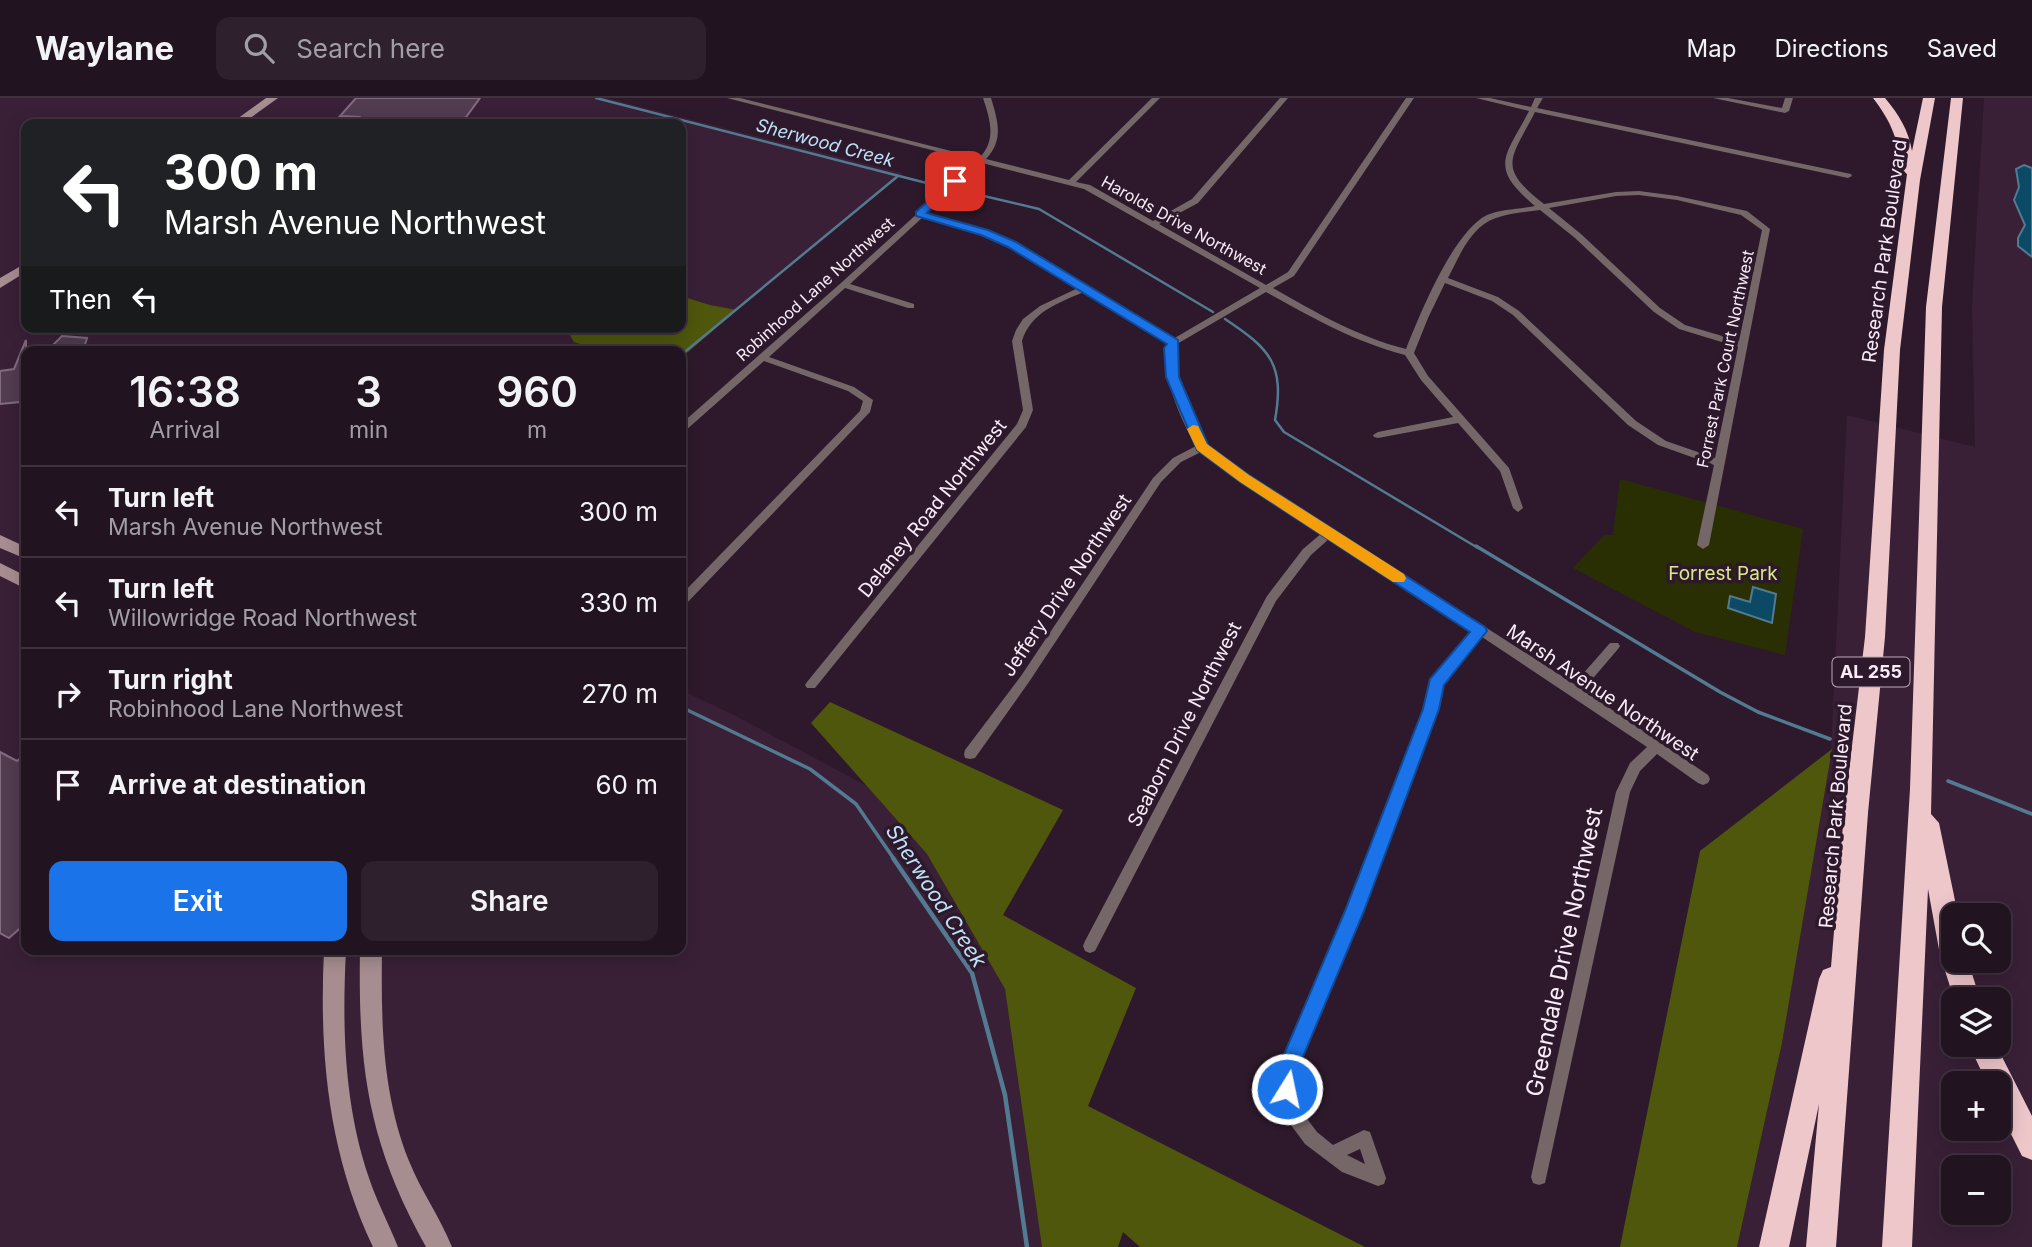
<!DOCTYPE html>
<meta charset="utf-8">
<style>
:root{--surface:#221320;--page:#2e202d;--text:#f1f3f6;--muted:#a29ea5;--line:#3f323e;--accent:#1a73e8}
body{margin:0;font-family:Inter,sans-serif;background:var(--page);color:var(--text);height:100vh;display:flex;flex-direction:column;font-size:26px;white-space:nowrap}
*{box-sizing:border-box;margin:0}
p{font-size:23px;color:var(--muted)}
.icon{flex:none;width:38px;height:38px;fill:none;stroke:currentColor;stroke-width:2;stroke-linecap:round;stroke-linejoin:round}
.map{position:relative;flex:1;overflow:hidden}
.side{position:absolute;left:21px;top:248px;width:665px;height:609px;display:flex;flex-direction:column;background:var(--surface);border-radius:14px;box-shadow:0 4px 18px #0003,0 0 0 2px var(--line)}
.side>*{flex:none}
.hud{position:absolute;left:21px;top:21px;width:665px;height:214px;border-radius:14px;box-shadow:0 4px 18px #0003,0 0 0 2px var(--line);background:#202124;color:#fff;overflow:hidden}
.fabs{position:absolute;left:1941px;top:805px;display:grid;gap:14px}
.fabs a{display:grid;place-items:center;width:70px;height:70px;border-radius:14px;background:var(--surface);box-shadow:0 4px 18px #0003,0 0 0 2px var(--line);font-size:35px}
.pin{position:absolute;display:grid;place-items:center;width:60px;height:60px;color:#fff;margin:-30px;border-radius:14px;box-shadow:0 4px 10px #0006}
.me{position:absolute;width:77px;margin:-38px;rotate:10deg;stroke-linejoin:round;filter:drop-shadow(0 0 5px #0008)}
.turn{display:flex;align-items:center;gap:24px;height:147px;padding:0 28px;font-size:32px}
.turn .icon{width:91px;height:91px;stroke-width:2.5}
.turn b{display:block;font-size:49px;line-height:60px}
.then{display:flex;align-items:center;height:66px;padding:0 28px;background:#0003;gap:14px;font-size:26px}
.eta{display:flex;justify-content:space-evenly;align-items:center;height:119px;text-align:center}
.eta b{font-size:42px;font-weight:600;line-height:49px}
.cta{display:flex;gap:14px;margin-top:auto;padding:14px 28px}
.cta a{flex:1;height:80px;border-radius:14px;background:var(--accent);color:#fff;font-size:28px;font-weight:600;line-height:80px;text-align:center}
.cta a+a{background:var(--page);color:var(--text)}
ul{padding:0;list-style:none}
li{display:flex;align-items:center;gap:21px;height:91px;padding:0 28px;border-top:2px solid var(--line)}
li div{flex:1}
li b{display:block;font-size:26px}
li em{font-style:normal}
header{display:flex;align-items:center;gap:42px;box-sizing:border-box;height:98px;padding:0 35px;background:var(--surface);border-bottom:2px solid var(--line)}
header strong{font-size:33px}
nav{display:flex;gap:38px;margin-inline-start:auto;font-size:24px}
.search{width:490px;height:63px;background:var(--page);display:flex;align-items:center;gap:18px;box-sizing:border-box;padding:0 24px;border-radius:14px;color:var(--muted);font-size:26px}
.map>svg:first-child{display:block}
.built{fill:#392037;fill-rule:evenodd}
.green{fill:#2a2f03}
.forest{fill:#4f570c}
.water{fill:#0b4965;stroke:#527a91;stroke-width:2}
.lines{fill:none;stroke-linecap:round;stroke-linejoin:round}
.stream-far2{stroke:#527a91;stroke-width:2.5}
.stream-far1{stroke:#527a91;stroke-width:3.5}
.stream{stroke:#527a91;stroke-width:4.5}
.building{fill:#523c50;stroke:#826a80;stroke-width:2}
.street{fill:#756668;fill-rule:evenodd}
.secondary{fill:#a68d90;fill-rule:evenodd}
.highway{fill:#eec7cb;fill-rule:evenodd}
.route{fill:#1a73e8;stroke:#114b97;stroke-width:2}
.slow{fill:#f59e0b}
.labels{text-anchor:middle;stroke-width:7;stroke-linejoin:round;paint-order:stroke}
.far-street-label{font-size:16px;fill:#f9ebf7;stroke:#2d192b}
.far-water-label{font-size:18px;font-style:italic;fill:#bde2f8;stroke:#2d192b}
.shield{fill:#2d192b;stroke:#bcacba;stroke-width:2}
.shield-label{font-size:18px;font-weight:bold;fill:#f9ebf7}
.street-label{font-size:19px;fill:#f9ebf7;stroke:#2d192b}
.park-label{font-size:19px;fill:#dbe987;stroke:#2d192b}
.water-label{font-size:21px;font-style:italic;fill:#bde2f8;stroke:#2d192b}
.near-street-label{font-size:23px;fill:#f9ebf7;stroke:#2d192b}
</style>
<header>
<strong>Waylane</strong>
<div class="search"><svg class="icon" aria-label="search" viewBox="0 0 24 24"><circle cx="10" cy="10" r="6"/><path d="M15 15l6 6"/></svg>Search here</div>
<nav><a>Map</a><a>Directions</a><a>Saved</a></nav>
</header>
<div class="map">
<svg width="2032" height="1149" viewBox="0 0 2032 1149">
<rect width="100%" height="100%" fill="#2d192b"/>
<path class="built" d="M0 0H606L903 75 737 212 710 207 681 198V26H26V229H567L596 251 592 254H26V852H681V592L736 618 867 688 927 756 1005 891 1042 1149H0Z
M1984 0H2032V1149H1737L1782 945 1831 651 1847 317 1975 349 1972 208ZM1953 817H1998V863H1953ZM1953 901H1998V947H1953ZM1953 985H1998V1031H1953ZM1953 1069H1998V1115H1953Z"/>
<path class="green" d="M1620 381 1803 431 1785 557 1695 534 1573 470 1604 437H1613Z"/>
<path class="forest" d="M681 198 710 207 737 212 681 260V254H592L595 251 574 244 566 230 681 229Z
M830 604 1063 712 1003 817 1136 890 1088 1008 1365 1149H1140L1123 1134 1118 1149H1042L1005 891 927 756 811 625Z
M1832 651 1782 945 1737 1149H1620L1700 753Z"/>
<path class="water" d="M2024 67 2032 70V159L2018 148V140L2025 127 2014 102 2019 89 2016 71Z
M1753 489 1776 496 1772 525 1728 510 1730 498 1750 504Z"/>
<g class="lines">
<path class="stream-far2" d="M596 0 942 89
M954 91 1039 111 1213 214
M1225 221C1270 251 1285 266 1275 322L1284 334 1478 450
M681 257 898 78"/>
<path class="stream-far1" d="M1476 448 1720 594 1758 614 1830 641
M681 609 810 671 856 706 894 761
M1948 683 2032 716"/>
<path class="stream" d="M893 760 972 875 1005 997 1027 1149"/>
</g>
<path class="building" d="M356 0H480L461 26H352L359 19 340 18Z
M62 238 87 240 83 254H46Z
M26 242V298L21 299 20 304 0 306V273L14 271Z
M0 654 17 663 26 656V825L9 840 0 835Z"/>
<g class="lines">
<path class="street" d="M727 0H740L979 60C997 43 990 21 983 0H991C998 23 1004 42 986 61L1069 82 1152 0H1160L1076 84 1090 87 1153 123 1192 101 1280 0H1288L1198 105 1159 126 1266 187 1288 174 1406 0H1414L1294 178 1273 190C1315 214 1358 239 1406 251 1420 216 1453 134 1487 117 1501 111 1520 111 1535 108 1488 69 1505 59 1529 13L1476 0H1490L1531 9 1535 0H1543L1537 10 1851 76 1852 78 1848 80 1535 14C1511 61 1496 69 1544 106L1616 94 1639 93 1677 98 1747 113 1770 131 1709 447 1703 451 1697 447 1714 367 1658 347 1628 327 1513 217 1492 203 1445 185 1428 220 1414 255 1428 278 1509 370 1523 410 1518 414 1513 410 1500 373 1458 325 1378 340 1374 339 1373 337 1378 334 1453 319 1421 282 1405 257C1355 244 1311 219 1266 194L1177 246C1170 275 1192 334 1213 354L1574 586 1610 545H1618L1620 548 1618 551 1583 592 1708 677 1710 681 1708 685 1703 687 1698 685 1657 656 1640 673 1630 694 1545 1085 1539 1087 1533 1085 1531 1079 1616 694 1630 665 1647 649 1482 539 1442 587 1437 611 1361 813 1295 973 1296 1006 1317 1034 1333 1047 1364 1032 1370 1034 1386 1080 1384 1086 1378 1088 1342 1074 1305 1046 1282 1015 1280 1009 1279 973 1347 813 1425 611 1432 582 1473 533 1330 440 1311 457 1276 503 1095 853 1090 855 1085 853 1083 848 1085 843 1267 498 1303 451 1322 435 1218 367 1201 354 1181 364 1161 384 1029 584 975 660 970 661 965 660 964 656 965 652 1021 578 1153 380 1173 360 1196 348C1181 322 1160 276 1168 246L1084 194C1058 205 1031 214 1022 243L1033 312 1026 329 815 590H807L805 587 807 584 1017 326 1023 312 1012 243 1016 232 1023 221 1040 208 1078 190 1009 148 982 137 923 119 850 186 914 206V210H908L845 190 769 259 854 289 873 302 870 314 685 507 681 508V497L860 313 863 303 848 293 764 263 685 333 681 334V326L841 185 975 63ZM982 65 1084 91 1260 190 1173 241 1015 144 988 133 927 115ZM1639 97 1677 102 1741 117 1762 132 1739 243 1685 227 1660 210 1581 136 1549 110 1616 98ZM1540 112 1575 140 1654 214 1679 231 1738 249 1715 360 1666 343 1636 323 1519 213 1498 199 1448 180C1459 159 1471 128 1496 120 1510 115 1526 114 1540 112ZM1360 1051 1365 1066 1347 1057Z
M1713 0H1728L1782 10 1785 0H1793L1789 13 1785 15Z"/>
<path class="secondary" d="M266 0H278L242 26H230Z
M26 165V174L0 190V180Z
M0 437 26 449V461L0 450Z
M0 465 26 478V491L0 478Z
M324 852H346C342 929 344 1007 369 1080 377 1104 389 1126 398 1149H373C328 1054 319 956 324 852Z
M360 852H382C381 924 382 996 409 1063 421 1093 440 1119 452 1149H426C368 1045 358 970 360 852Z"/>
<path class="highway" d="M1873 0H1885C1899 17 1908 31 1912 53L1923 0H1935L1920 82 1900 252 1885 539 1868 715 1836 1149H1806L1819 1006 1789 1149H1759L1819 881 1823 872 1831 869 1844 715 1865 539 1884 252 1907 76 1903 73C1897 41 1893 26 1873 0Z
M1951 0H1963L1942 209 1931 716 1939 725 1958 817H1953V863H1968L1980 901H1954L1940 857 1928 791 1912 1149H1882L1910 691 1926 209Z
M1969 947H1996L2032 1018V1062L2022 1058 1998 1010V985H1987Z"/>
</g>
<path class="route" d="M952 81 960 83 927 115 988 132 1016 144 1178 242 1179 279 1208 347 1249 377 1485 529 1487 533 1444 587 1439 611 1364 813 1297 973 1298 991 1295 998 1287 1001 1280 998 1277 973 1345 813 1423 611 1430 581 1470 534 1240 384 1197 352 1166 279 1164 250 1167 246 1008 149 981 137 916 118V114Z"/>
<path class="slow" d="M1193 327 1198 328 1207 346 1249 377 1404 476 1406 480 1404 484H1393L1240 384 1197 352 1187 331Z"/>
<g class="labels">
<g class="far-street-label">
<text transform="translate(1184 127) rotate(29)" y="6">Harolds Drive Northwest</text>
<text transform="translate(815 191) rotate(-42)" y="6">Robinhood Lane Northwest</text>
<text transform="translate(1725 261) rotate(-78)" y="6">Forrest Park Court Northwest</text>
</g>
<g class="far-water-label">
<text transform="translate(825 45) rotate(15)" y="6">Sherwood Creek</text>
</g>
<rect class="shield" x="1832.5" y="559.5" width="77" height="29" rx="5"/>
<g class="shield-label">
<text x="1871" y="580">AL 255</text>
</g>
<g class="street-label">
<text transform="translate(1884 153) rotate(-82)" y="7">Research Park Boulevard</text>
<text transform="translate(932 410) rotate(-51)" y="7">Delaney Road Northwest</text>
<text transform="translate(1066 487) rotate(-56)" y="7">Jeffery Drive Northwest</text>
<text transform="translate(1603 594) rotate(34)" y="7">Marsh Avenue Northwest</text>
<text transform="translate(1184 626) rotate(-63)" y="7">Seaborn Drive Northwest</text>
<text transform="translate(1835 718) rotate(-85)" y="7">Research Park Boulevard</text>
</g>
<g class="park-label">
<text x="1723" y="482">Forrest Park</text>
</g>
<g class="water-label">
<text transform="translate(936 798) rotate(57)" y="7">Sherwood Creek</text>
</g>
<g class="near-street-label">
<text transform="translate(1564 854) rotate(-78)" y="8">Greendale Drive Northwest</text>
</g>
</g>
</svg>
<div class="fabs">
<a><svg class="icon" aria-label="search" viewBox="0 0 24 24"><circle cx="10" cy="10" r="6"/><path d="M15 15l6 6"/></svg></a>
<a><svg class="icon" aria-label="layers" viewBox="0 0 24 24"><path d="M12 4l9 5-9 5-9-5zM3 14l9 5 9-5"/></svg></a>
<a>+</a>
<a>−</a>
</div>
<div class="pin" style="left:955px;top:83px;background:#d93025"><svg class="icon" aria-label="arrive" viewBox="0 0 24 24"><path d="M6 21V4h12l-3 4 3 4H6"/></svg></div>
<svg class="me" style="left:1287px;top:991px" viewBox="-20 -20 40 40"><circle r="17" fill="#1a73e8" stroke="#fff" stroke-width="3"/><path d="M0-11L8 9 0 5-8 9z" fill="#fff"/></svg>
<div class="hud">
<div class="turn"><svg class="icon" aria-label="left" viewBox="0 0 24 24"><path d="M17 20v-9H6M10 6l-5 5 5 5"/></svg><div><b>300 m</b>Marsh Avenue Northwest</div></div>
<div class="then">Then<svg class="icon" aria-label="left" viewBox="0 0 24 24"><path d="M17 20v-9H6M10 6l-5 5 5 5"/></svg></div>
</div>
<section class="side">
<div class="eta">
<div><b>16:38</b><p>Arrival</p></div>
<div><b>3</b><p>min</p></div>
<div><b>960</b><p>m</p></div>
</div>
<ul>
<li><svg class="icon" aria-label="left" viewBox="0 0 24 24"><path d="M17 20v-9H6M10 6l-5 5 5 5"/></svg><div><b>Turn left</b><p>Marsh Avenue Northwest</p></div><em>300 m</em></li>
<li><svg class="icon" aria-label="left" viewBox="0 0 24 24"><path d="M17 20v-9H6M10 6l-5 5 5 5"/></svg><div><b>Turn left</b><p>Willowridge Road Northwest</p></div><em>330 m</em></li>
<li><svg class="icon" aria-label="right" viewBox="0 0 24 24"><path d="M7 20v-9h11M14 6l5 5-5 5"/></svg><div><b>Turn right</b><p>Robinhood Lane Northwest</p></div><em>270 m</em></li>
<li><svg class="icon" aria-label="arrive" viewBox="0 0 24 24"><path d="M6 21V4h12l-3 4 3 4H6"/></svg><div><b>Arrive at destination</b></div><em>60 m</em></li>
</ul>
<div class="cta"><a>Exit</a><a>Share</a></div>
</section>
</div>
